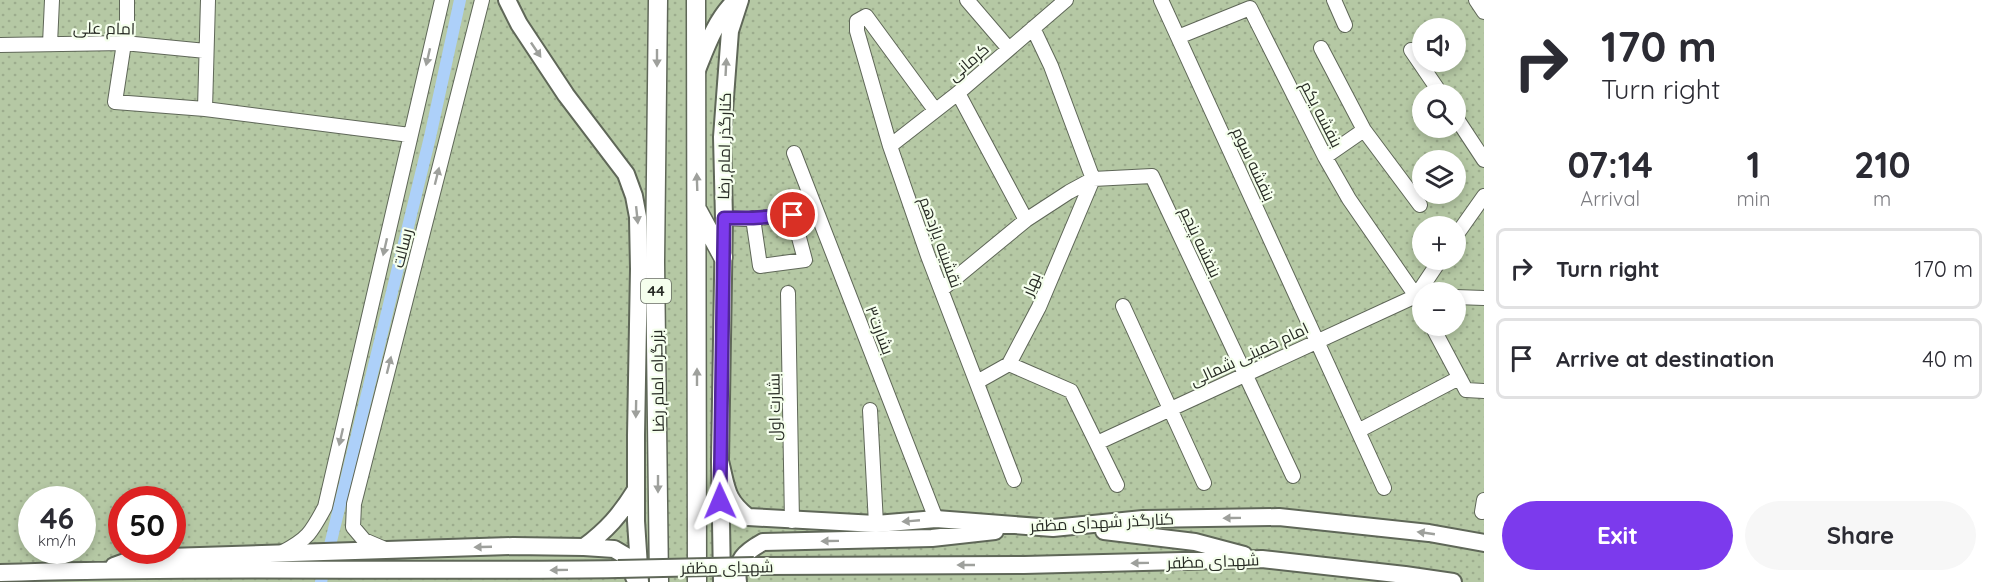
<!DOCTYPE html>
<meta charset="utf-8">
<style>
:root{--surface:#fff;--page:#f7f7f7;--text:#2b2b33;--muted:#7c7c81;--line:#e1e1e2;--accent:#7c3aed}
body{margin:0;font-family:Quicksand,Cairo,sans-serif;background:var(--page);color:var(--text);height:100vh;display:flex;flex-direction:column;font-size:22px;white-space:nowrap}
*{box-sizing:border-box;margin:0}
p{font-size:20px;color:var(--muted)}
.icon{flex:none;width:33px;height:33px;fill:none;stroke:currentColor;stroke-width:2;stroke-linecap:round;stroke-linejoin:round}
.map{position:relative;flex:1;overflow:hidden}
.details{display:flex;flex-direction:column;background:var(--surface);width:510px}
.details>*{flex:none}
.guide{background:#fff;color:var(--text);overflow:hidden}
.controls{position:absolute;left:1412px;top:18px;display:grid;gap:12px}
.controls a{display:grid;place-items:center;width:54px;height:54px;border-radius:50%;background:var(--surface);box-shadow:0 3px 9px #0003;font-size:30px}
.speed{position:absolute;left:18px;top:486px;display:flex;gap:12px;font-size:30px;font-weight:700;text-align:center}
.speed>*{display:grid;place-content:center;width:78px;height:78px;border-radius:50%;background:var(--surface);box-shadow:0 3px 9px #0003;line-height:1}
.speed small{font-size:15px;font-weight:400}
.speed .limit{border:9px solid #d22;background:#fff;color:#111}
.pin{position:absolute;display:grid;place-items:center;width:51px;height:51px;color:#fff;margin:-26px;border:3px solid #fff;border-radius:50%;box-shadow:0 2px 6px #0007}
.me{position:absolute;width:66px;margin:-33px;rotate:359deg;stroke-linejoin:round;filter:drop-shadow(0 0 4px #0008)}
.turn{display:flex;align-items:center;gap:21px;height:126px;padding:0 18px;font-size:27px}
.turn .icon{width:78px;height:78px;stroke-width:2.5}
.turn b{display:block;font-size:42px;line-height:51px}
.eta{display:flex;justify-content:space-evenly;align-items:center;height:102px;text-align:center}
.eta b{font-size:36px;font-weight:700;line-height:42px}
.action{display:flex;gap:12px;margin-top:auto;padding:12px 18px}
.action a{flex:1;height:69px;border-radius:36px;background:var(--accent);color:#fff;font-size:24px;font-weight:700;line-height:69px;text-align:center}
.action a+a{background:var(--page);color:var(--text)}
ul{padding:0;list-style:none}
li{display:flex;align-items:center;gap:18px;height:81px;margin:0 12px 9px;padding:0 6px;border:3px solid var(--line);border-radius:9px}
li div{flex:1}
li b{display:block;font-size:22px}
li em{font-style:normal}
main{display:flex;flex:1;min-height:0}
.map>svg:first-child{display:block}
.park{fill:url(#park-dots);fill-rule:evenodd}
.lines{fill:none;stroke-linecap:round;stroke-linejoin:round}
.canal{stroke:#add0f9;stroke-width:12}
.minor-casing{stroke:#5f6758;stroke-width:16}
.major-casing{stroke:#5f6758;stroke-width:20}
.highway-casing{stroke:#5f6758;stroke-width:21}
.minor{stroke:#fff;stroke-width:14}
.major{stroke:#fff;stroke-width:16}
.highway{stroke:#fff;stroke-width:18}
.major-bridge-casing{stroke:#5f6758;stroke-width:20;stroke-linecap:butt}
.major-bridge{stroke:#fff;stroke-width:16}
.oneway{fill:#9ea09c}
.route-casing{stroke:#51269a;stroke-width:15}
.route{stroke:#7c3aed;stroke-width:10}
.labels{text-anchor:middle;stroke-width:4.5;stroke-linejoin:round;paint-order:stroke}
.shield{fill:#f5ffed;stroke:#656b60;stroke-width:1.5}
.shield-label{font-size:15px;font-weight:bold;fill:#272b24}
.street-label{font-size:16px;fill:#272b24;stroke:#f5ffed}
</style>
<main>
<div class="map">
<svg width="1484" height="582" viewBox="0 0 1484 582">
<defs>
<pattern id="park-dots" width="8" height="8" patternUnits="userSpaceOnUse" patternTransform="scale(1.5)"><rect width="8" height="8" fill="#b5c8a4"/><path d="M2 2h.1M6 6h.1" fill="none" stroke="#9cac8d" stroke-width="1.8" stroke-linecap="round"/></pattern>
</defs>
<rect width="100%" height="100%" fill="#e8f2e0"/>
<path class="park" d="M0 0H1484V582H0ZM1422 28H1455V62H1422ZM1422 94H1455V128H1422ZM1422 160H1455V194H1422ZM1422 226H1455V260H1422ZM1422 292H1455V326H1422ZM32 500H82V550H32ZM122 500H172V550H122Z"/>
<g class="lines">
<path class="canal" d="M321 582 430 137 460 0"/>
<g class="minor-casing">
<path id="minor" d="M127 0V43
M967 0 1009 49
M1161 0 1384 488
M1334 0 1345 25
M1476 0 1484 12
M1033 28 1051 66 1093 179
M1178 37 1250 8 1325 157 1349 199 1416 296 1422 307
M124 43 115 102 205 109 410 135
M50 44 52 0
M0 45 124 43 206 51
M1321 48 1364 130 1420 205
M1411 50 1441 94
M958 93 1026 220
M205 109 208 0
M935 110 866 16 857 21V31L890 146 928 256 1014 480
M1455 116 1484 160
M890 146 958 93 1066 0
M794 153 936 519
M1325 157 1364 130
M724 218 745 219 793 215 805 260 760 266 753 218
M1455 237 1484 196
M941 290 1026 220 1069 192 1093 179 1152 176 1293 476
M788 293 792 521
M1416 296 1440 260
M1455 297 1484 298
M1123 306 1204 483
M1432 326 1466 390 1484 391
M1009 364 1071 391 1117 485
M977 382 1009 364 1039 307 1093 179
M870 410 876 524
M1358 431 1459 378
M1097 443 1416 296H1422
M1482 512 1484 500
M385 549 364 540 353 527 354 504 482 0
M281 553C308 539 311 533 325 507L442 0"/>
</g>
<g class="major-casing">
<path id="major" d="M507 0 519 24 566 95 626 174 634 196 638 217 639 269 636 435V521L640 582
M697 70C707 45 716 19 736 0
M720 461C727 488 725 499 748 517L876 524 936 519 1053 528 1143 519 1279 517 1429 533 1484 543
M1104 531 1195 542 1244 555
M584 547C607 530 620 515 635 491
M114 566 136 558 513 546 584 547 614 549 626 556 634 577
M754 566 1024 565 1262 559 1405 575 1453 582
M0 573C206 566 412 572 618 569
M722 582 720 461 724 218 722 137 730 31 740 0
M738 582C735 560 745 552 763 542L932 538 995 531"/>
</g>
<g class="highway-casing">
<path id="highway" d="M658 0 655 262 659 582
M696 0 697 582
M698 211 723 257"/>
</g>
<use href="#minor" class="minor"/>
<use href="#major" class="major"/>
<use href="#highway" class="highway"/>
<g class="major-bridge-casing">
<path id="major-bridge" d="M618 569 754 566"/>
</g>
<use href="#major-bridge" class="major-bridge"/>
</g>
<defs><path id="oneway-solid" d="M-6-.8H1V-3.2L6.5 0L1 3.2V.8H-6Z" transform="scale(1.5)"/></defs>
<g class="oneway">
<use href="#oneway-solid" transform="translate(536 50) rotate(56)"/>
<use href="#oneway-solid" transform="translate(428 57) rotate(103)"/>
<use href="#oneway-solid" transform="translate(657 58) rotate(90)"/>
<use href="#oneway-solid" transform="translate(726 67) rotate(-87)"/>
<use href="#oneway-solid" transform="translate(437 176) rotate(-76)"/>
<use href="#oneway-solid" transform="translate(697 182) rotate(-92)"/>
<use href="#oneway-solid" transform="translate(637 215) rotate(84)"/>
<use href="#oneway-solid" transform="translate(385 247) rotate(103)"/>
<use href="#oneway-solid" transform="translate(389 365) rotate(-76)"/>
<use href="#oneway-solid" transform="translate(697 377) rotate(-90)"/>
<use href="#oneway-solid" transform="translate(636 409) rotate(91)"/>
<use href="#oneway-solid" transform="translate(341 437) rotate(103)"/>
<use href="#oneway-solid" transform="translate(658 484) rotate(90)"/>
<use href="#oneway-solid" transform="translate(1232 518) rotate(179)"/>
<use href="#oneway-solid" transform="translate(911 521) rotate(175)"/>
<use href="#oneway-solid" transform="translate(1426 533) rotate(-172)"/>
<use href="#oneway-solid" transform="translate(830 541) rotate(179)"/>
<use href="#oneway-solid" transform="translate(483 547) rotate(178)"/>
<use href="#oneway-solid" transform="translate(1140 563) rotate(179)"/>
<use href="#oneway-solid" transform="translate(966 565) rotate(180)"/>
<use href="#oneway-solid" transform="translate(559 570) rotate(179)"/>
</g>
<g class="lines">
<g class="route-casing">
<path id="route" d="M720 501 724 218H753L793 215"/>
</g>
<use href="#route" class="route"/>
</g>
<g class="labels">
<rect class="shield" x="641" y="279" width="30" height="24" rx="4.5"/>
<g class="shield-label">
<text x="656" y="296">44</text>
</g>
<g class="street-label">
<text transform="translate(104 28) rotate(1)" y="6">امام علی</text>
<text transform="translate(968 62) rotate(-41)" y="6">کرمانی</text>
<text transform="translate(1322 114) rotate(63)" y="6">بنفشه یکم</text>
<text transform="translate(724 146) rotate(-89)" y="6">کنارگذر امام رضا</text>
<text transform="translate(1254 164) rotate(65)" y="6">بنفشه سوم</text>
<text transform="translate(941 242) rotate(70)" y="6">نقشینه یازدهم</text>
<text transform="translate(1201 242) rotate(65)" y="6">بنفشه پنجم</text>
<text transform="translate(402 248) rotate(-76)" y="6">رسالت</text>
<text transform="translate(1031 284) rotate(-67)" y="6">بهار</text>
<text transform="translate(880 330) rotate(69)" y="6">بشارت۳</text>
<text transform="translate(1249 354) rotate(-25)" y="6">امام خمینی شمالی</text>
<text transform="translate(657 381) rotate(-91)" y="6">بزرگراه امام رضا</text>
<text transform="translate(774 407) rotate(-91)" y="6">بشارت اول</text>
<text transform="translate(1102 522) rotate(-3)" y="6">کنارگذر شهدای مظفر</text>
<text transform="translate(1213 561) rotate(-2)" y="6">شهدای مظفر</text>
<text transform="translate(727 567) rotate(-1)" y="6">شهدای مظفر</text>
</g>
</g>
</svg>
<div class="controls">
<a><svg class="icon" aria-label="sound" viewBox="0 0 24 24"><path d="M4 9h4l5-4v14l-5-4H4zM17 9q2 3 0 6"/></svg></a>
<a><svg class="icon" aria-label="search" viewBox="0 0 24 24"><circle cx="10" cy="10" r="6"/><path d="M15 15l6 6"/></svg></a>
<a><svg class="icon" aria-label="layers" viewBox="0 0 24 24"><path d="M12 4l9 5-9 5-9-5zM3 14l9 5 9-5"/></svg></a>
<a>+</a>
<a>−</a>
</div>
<div class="speed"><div>46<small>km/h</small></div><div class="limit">50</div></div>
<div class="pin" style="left:793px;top:215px;background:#d93025"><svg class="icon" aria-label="arrive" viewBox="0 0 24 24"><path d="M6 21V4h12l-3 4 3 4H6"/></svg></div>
<svg class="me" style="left:720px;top:501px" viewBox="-20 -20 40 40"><path d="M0-17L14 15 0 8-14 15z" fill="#7c3aed" stroke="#fff" stroke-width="4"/></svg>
</div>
<section class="details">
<div class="guide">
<div class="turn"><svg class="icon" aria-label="right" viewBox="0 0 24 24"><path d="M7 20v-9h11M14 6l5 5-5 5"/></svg><div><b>170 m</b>Turn right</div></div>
</div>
<div class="eta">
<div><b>07:14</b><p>Arrival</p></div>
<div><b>1</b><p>min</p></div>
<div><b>210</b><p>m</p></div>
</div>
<ul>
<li><svg class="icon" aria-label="right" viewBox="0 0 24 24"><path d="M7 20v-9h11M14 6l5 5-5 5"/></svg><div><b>Turn right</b></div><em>170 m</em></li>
<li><svg class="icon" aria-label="arrive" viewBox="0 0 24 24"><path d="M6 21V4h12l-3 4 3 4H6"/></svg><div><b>Arrive at destination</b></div><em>40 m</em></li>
</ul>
<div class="action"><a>Exit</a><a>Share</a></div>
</section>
</main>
